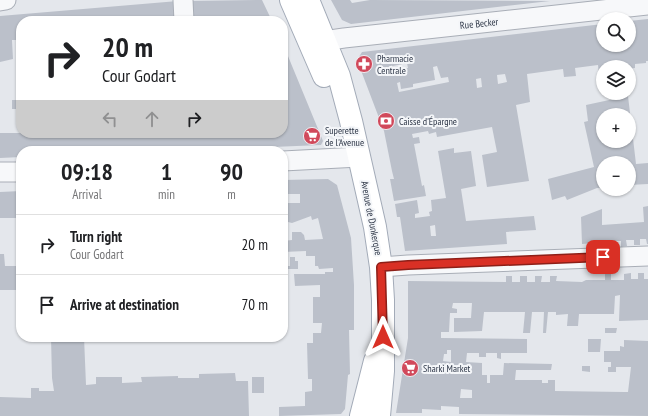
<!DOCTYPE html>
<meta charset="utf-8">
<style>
:root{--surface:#fff;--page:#f6f6f6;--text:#202124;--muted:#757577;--line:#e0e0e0}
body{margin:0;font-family:"PT Sans Narrow",sans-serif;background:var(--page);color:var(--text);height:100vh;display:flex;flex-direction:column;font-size:15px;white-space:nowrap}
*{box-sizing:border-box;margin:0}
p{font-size:13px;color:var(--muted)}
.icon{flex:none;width:22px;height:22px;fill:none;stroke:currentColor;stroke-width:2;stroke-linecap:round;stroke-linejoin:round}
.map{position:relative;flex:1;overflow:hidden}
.side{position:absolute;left:16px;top:146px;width:272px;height:196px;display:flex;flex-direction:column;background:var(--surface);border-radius:16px;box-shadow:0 1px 3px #0004}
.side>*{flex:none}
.banner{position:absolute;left:16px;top:16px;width:272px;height:122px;border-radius:16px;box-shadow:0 1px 3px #0004;background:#fff;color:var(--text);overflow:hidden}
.fabs{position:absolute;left:596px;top:12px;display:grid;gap:8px}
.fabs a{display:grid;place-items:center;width:40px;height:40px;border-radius:50%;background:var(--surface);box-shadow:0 1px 3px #0004;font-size:20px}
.pin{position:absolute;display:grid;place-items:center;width:34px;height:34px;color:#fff;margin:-17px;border-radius:8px;box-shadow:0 2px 6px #0006}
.me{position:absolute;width:44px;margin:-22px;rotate:0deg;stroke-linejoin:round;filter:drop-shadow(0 0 3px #0008)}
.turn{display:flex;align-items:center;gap:14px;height:84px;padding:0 20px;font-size:18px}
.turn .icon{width:52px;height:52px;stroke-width:2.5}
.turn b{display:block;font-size:28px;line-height:34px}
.lanes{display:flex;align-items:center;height:38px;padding:0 20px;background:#0003;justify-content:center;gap:20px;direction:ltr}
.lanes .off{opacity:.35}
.eta{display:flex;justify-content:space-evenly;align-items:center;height:68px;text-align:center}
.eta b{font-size:24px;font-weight:600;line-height:28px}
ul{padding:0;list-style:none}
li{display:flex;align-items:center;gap:12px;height:60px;padding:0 20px;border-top:1px solid var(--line)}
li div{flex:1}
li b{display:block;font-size:15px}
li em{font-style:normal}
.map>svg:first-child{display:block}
.building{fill:#bbc0ca;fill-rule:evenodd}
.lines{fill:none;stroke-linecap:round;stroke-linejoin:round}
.minor-casing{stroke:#a9aeb7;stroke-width:21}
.major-casing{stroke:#a3abb8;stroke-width:24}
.minor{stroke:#f7f8fa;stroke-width:19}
.major{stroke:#fff;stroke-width:22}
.route-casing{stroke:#8d1f18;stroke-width:10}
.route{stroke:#d93025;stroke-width:7}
.labels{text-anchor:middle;stroke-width:4;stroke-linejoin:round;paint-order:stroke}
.street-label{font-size:10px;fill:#2b3445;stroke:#f4f6f9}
.poi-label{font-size:10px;fill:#2b3445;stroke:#f4f6f9;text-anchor:start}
</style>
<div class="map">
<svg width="648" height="416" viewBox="0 0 648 416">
<rect width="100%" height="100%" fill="#e4e7ec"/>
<path class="building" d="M262 0 272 21H189L187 1Z
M331 0H350L352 3 370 0 550 1 351 24 342 20Z
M178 1 180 21H21V62H19L18 40H12L13 59 0 62V16Z
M648 19V61H646V63L635 64V68L629 69V67H623L622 65 603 67V76H599L598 65 575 68 576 76 564 77 563 69 527 74 530 102 516 105 529 181 487 187 482 155 497 152 492 127 437 137 436 132 429 134 428 131 412 134 413 138 419 137 420 143 414 144 422 186 424 185 426 196 394 201 390 179H394L392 171 384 131 357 60 362 52 603 24V45H629V21ZM407 63 408 68 400 70 401 73 394 74 393 66ZM437 66 441 78 448 77 449 82 399 92 397 83 400 82 401 89 413 87V84L435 80 433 67ZM505 74 507 82 498 84 497 75ZM481 78 482 87 477 88 476 79Z
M283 44 323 141 321 145 175 151H21V157L0 158V133H42V137H52V133H283Z
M628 96 636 164 648 163V184L629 185V163H603V188H597L567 200 565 196 552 200 548 179 594 167 584 122 588 121 586 105ZM603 115H629V141H603Z
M12 100H21V109H12Z
M454 148V153L471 151 476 186 461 189 466 221 534 216 536 230 506 232 507 244 405 251 400 217H397L395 204 417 200 419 213 415 214V218L430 216 429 212 432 211 431 200 446 198 438 151ZM435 225 436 236H431L430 226Z
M328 179 337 185 351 238 354 285V330H349L350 374 348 375 345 409 341 414 279 416V407L305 406V392L312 391V379H308L307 343H313V333H321L322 323H313V297H320V285L295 286 294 274H325V272H333V268L319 269 318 266H315V256H306V251L283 252V241L292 240V232H301L304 235 305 240 323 239 318 218 312 220 311 216 292 223 288 222 287 203H300V194H283V180Z
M21 191V231H19L18 218H0V192Z
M648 206V244H647L646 239H640V245H634V240H626L627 246 621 247V241H613V247L608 248V242L582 244 581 217 602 209V225L644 222 643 207Z
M0 254H4L5 266H20L21 290H0Z
M290 257H295V261H298V269H288V266H290Z
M611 273V280H624V274L631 273V279H638V273H644V279H648V320L619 321 620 295 615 296 614 314H579L578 326H567L568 314 556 315V312H548L546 333H543L544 312H532L530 333H523L525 312H484L482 331 454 332V318H471L472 303H453L452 308 457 309V313H450L449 332H441V338L527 339V353H501V359L497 358V353H486V357H479V353H467L466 362 482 363V375H487V383H490V375H503L504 363 552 364 551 370H516L515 380H542V383H548V380H555V391L624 392H628L631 367H616V372H608V367H611V362H604V351H620V346L624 347V340L648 341V416L459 414V407L441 406V410L422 409V413H396L408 338V281L506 282V276H512V282H520V276H527V282H535V276H542L541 282H550V276H557L556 281 582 282 586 280H605V274ZM447 350H451V362L443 361 444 354H447ZM461 389 472 390V398H460Z
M605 328H617L616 333H605Z
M51 337H84L86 385 96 384V377H122V383L142 382 141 377 178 376V378H199V374L235 373 236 381H248L249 416H0V397L31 398V388H39V391H54L52 378Z
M588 339H601L600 352H588Z
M582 366H590V372L582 371Z
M252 377H264V393H252Z"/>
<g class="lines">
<g class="minor-casing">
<path id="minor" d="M183 0 184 21
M0 1 6 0
M310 43 344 38 648 5
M283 161 359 157
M0 172H21
M381 267 408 265 648 256"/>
</g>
<g class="major-casing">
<path id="major" d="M291 0 324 76
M308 0 339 76 351 121 375 227 381 267 383 300V371L379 416
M361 416 375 361"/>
</g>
<use href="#minor" class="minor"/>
<use href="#major" class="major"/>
</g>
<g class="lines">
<g class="route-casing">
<path id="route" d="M383 337 381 267 408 265 603 257"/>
</g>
<use href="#route" class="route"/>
</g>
<defs>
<g id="pharmacy-disc" transform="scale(0.9)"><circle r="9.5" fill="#d1495b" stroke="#f4f6f9"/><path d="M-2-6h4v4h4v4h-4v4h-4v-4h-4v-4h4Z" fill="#fff"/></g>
<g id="bank-disc" transform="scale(0.9)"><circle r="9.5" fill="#d1495b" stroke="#f4f6f9"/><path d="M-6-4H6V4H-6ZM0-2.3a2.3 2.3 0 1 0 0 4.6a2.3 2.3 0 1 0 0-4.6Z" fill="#fff"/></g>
<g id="supermarket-disc" transform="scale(0.9)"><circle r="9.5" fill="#d1495b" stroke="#f4f6f9"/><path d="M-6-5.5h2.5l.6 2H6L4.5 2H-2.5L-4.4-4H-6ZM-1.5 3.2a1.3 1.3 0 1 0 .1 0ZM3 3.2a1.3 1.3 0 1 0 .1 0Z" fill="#fff"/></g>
</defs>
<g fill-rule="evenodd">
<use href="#pharmacy-disc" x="364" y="64"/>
<use href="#bank-disc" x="386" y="121"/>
<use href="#supermarket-disc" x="312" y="136"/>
<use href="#supermarket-disc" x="410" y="368"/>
</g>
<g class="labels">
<g class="street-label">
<text transform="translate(479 23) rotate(-6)" y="4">Rue Becker</text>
<text transform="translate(372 218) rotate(79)" y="4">Avenue de Dunkerque</text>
</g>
<g class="poi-label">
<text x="377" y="62">Pharmacie<tspan x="377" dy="12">Centrale</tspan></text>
<text x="399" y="125">Caisse d'Épargne</text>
<text x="325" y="134">Superette<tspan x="325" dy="12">de l'Avenue</tspan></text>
<text x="423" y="372">Sharki Market</text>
</g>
</g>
</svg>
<div class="fabs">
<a><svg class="icon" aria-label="search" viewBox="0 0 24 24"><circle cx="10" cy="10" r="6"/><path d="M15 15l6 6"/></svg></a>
<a><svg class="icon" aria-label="layers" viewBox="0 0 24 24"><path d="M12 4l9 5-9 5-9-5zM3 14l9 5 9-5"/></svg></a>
<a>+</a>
<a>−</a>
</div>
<div class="pin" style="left:603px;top:257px;background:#d93025"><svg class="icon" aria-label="arrive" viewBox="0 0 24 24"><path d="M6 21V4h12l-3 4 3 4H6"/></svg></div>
<svg class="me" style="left:383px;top:337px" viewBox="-20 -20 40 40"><path d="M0-17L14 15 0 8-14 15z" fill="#d93025" stroke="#fff" stroke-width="4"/></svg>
<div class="banner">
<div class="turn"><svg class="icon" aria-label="right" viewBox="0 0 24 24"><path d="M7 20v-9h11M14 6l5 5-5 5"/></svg><div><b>20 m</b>Cour Godart</div></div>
<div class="lanes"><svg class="icon off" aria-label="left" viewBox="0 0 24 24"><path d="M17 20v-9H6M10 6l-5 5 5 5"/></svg><svg class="icon off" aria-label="ahead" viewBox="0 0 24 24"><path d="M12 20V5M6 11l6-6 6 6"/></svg><svg class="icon" aria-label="right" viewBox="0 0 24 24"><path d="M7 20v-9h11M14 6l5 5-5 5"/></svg></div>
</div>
<section class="side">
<div class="eta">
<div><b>09:18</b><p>Arrival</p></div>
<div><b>1</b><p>min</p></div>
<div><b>90</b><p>m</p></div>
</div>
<ul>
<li><svg class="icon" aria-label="right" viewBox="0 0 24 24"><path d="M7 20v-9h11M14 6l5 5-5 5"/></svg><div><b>Turn right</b><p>Cour Godart</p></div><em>20 m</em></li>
<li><svg class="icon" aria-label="arrive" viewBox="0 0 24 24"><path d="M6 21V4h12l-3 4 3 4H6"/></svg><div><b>Arrive at destination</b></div><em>70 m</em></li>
</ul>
</section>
</div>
